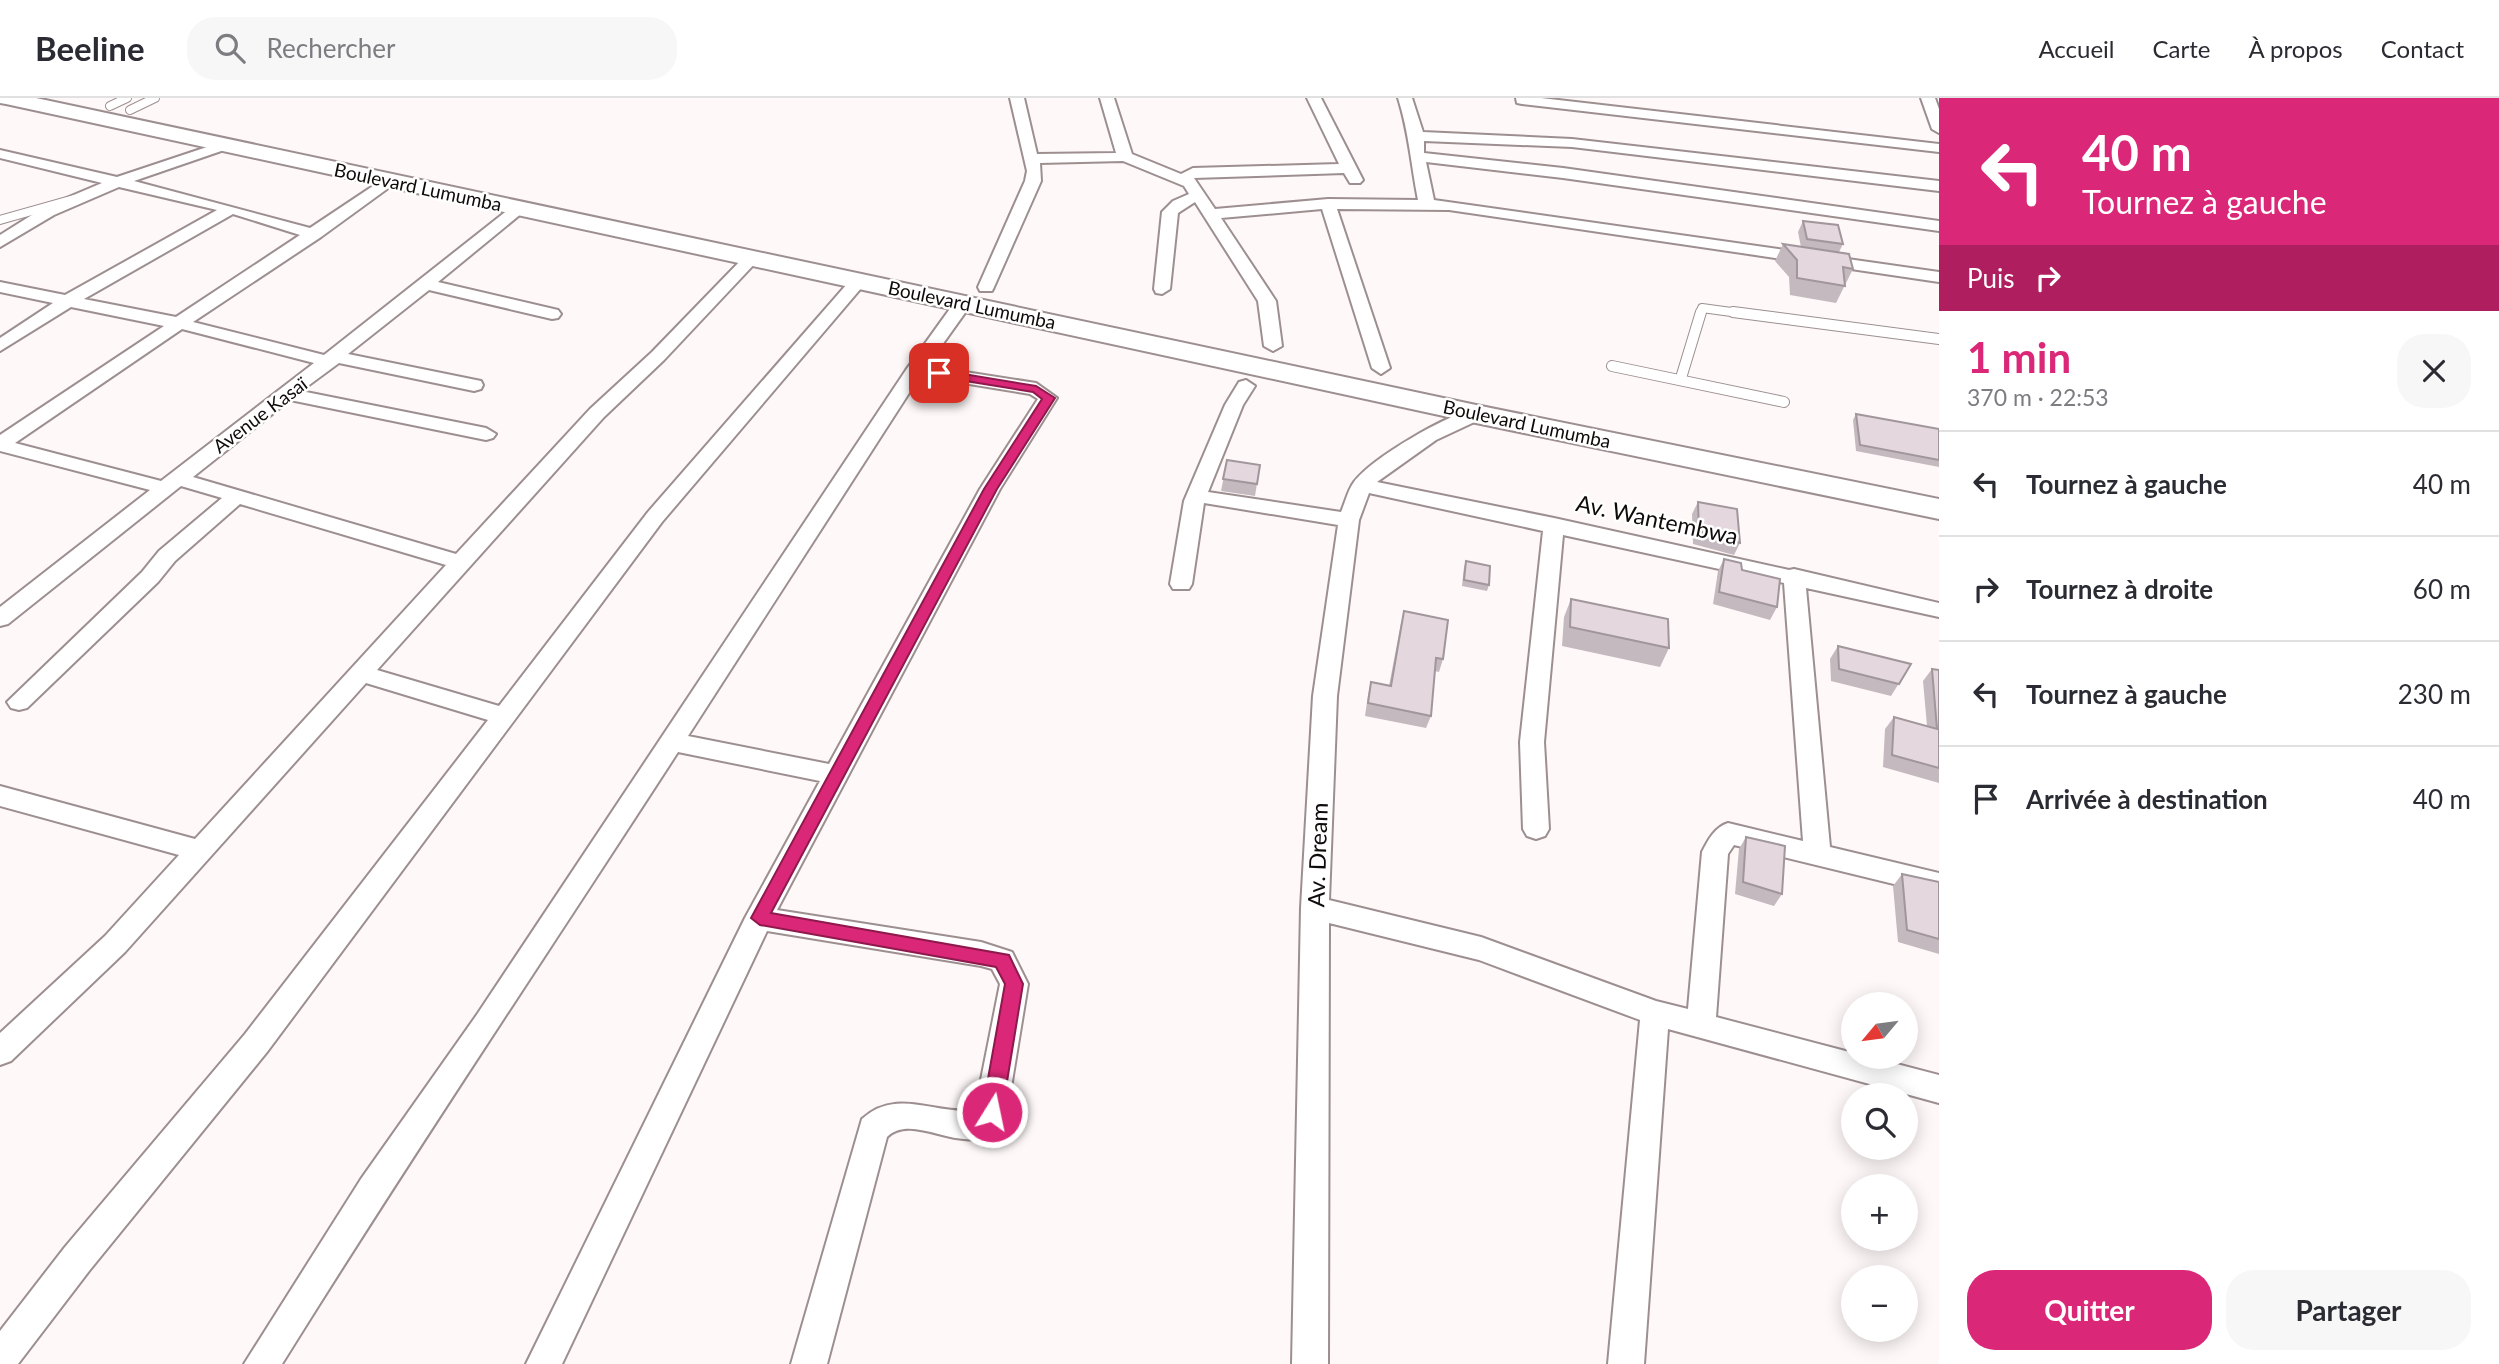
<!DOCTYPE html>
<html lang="fr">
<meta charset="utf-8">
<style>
:root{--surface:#fff;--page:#f7f7f7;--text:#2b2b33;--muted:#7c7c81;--line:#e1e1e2;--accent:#db2777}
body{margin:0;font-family:Lato,sans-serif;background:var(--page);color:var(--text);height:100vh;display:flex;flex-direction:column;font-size:26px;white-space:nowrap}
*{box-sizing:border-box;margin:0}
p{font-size:23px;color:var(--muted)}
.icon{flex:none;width:38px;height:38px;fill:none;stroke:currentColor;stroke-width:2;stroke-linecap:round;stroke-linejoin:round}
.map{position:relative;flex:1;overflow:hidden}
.drawer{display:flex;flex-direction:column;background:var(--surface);width:560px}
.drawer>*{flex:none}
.guide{background:#db2777;color:#fff;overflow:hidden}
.needle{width:46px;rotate:241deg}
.fabs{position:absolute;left:1841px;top:894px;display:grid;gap:14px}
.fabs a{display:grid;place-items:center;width:77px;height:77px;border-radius:50%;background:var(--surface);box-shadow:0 4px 18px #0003;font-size:35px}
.pin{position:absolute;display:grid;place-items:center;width:60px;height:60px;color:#fff;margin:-30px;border-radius:14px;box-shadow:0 4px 10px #0006}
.me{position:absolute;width:77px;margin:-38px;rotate:10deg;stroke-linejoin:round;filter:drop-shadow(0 0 5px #0008)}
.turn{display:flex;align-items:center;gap:24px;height:147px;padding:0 28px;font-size:32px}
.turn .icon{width:91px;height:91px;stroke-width:2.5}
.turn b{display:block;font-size:49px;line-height:60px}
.then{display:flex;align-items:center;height:66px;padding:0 28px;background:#0003;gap:14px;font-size:26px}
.round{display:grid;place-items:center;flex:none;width:74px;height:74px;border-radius:28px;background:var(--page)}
.headline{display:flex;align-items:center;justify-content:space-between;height:119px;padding:0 28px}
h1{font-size:42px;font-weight:700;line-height:52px;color:var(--accent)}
.button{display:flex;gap:14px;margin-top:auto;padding:14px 28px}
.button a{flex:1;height:80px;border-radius:28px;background:var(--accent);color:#fff;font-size:28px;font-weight:700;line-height:80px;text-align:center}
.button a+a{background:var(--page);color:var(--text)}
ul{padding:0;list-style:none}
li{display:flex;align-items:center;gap:21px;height:105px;padding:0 28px;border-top:2px solid var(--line)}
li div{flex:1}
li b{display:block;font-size:26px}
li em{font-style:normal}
header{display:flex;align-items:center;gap:42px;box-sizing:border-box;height:98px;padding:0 35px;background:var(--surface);border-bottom:2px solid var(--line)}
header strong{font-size:33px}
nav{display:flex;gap:38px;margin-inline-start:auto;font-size:24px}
.search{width:490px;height:63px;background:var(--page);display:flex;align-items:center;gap:18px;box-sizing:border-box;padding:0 24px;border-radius:28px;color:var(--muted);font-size:26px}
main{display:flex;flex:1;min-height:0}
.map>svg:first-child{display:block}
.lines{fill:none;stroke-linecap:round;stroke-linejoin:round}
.service-far1-casing{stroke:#9d8f90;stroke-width:10}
.service-casing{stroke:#9d8f90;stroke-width:12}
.minor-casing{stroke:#9d8f90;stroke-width:4}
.trunk-casing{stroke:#9d8f90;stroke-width:4}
.service-far1{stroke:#fff;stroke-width:8}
.service{stroke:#fff;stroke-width:10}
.minor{fill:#fff;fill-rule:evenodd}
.trunk{fill:#fff;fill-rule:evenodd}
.wall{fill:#c4b9be}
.building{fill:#e4d7dd;stroke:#a0969b;stroke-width:2}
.route{fill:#db2777;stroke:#8e194d;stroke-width:2}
.labels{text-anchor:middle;stroke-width:5;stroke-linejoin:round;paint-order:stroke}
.far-street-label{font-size:19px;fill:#100b0b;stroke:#fff}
.street-label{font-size:23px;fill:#100b0b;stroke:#fff}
</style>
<header>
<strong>Beeline</strong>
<div class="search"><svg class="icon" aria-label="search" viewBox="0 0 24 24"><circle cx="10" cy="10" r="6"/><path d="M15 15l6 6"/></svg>Rechercher</div>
<nav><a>Accueil</a><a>Carte</a><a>À propos</a><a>Contact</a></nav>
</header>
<main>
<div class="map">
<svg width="1939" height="1266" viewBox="0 0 1939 1266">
<rect width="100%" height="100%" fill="#fef8f8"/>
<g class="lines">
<g class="service-far1-casing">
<path id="service-far1" d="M110 8 127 0
M130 12 155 0
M0 122 74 101
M1700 216 1702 210 1746 216"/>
</g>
<g class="service-casing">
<path id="service" d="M1733 214 1939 241
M1612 268 1784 304
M1681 280 1701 214"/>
</g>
<g class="minor-casing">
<path id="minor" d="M1010 0H1024L1037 56 1116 55 1100 0H1114L1132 56 1181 76 1193 70 1339 66 1307 0H1321L1363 82 1360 85H1350L1344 75 1194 80 1215 111 1328 101 1418 102C1411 67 1409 34 1398 0H1412L1423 34 1572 41 1939 83V93L1572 49 1424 43V55L1563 70 1939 123V133L1563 80 1426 64 1434 102 1939 174V184L1449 112 1337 111 1390 270 1381 276 1372 270 1322 111 1221 120 1276 203 1282 248 1273 253 1264 248 1258 203 1195 104 1178 115 1170 191 1162 196 1156 195 1154 191 1162 114 1173 103 1189 96 1184 88 1123 63 1040 65 1041 83 994 189 992 193H980L978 189 1025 83 1027 73Z
M1516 0H1541L1939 46V54L1522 6 1517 5Z
M1921 0H1935L1939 11V35L1932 31Z
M222 44 229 48 227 51 134 83 310 130 385 80H395L398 83 321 139 193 224 324 257 513 108H525L527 111 438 184 558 212 561 216 558 220 552 221 429 192 348 256 481 283 483 287 481 291 474 293 339 265 301 293 486 330 496 336 493 340 486 342 290 302 193 379 456 456 590 311 652 254 746 157 752 155 760 160 664 262 604 319 377 572 499 608 648 414 854 178H866L868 182 662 424 267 954 89 1173 18 1266H0V1233L65 1149 245 936 488 622 366 585 125 854 11 963 0 967V935L105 838 179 757 0 708V688L195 741 446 467 240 406 175 463 158 484 27 610 19 612 11 610 7 604 142 474 159 453 222 400 181 388 8 526 0 528V509L150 392 0 353V337L164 228 71 209 0 253V240L53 205 0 194V184L65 197 217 112 119 89 54 117 0 149V137L43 110 102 85 0 60V52L117 79ZM233 116 300 137 176 219 84 201ZM182 231 314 265 161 383 15 345Z
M963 200 972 205 927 268 1036 285 1057 300 1000 391 777 812 981 844 1012 854 1028 886 1007 1014C979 1076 918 1009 887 1039L827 1266H791L862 1021C897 989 934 1017 975 1012L1000 886 992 871 981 868 767 833 562 1266H526L745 820 820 683 678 654C546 858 410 1060 282 1266H244L361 1081 476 918 906 272 957 201ZM920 278 1030 296 1038 301 980 391 829 666 688 638Z
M1246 282 1255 288 1243 307 1208 394 1341 414C1345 405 1348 392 1354 384 1373 359 1445 318 1476 310L1486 316 1483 320 1436 342 1377 384 1554 420 1789 472 1794 471 1939 505V519L1806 490 1830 749 1939 775V797L1734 747 1728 756 1716 919 1853 955V959H1870L1939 977V1005L1668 931 1644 1266H1608L1640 922 1479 862 1329 825 1328 1266H1292L1301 810 1313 598 1338 427 1204 405 1192 486 1189 491H1173L1170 486 1184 403 1225 307 1239 284ZM1369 395 1543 433 1520 644 1523 731 1527 738 1536 741 1545 738 1549 731 1544 644 1563 437 1784 485 1803 743 1728 725C1715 729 1708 742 1702 754L1688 911 1656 903 1481 839 1329 802 1337 598 1359 422Z"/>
</g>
<g class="trunk-casing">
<path id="trunk" d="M0 0H36L1476 307 1939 401V421L1476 325 6 6 0 5Z"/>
</g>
<use href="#service-far1" class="service-far1"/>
<use href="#service" class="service"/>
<use href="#minor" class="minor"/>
<use href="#trunk" class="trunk"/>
</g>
<path class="wall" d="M1803 123 1843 146 1839 154 1853 171 1836 205 1790 197 1789 179 1775 163 1783 146 1801 149 1798 134Z
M1856 316 1939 331V369L1856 353 1853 322Z
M1227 362 1260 367 1255 398 1221 393Z
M1698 404 1740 445 1734 457 1693 446 1692 416Z
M1724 461 1742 472 1777 509 1770 522 1713 506 1718 473Z
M1466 463 1489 487 1487 493 1462 488 1464 469Z
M1571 501 1669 550 1660 569 1562 548 1564 519Z
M1404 513 1443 561 1439 574 1435 573 1431 618 1426 630 1365 618 1368 597 1371 584 1389 588 1401 525Z
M1838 548 1911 566 1891 598 1831 583 1830 561Z
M1932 571 1939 572V685L1883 669 1885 631 1894 619 1927 628 1923 583Z
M1746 739 1782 796 1774 808 1735 796 1739 751Z
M1902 776 1939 784V856L1898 844 1893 788Z"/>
<path class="building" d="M1803 123 1838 127 1843 146 1807 141Z
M1783 146 1849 156 1853 171 1843 169 1845 188 1797 180V162Z
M1856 316 1939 331V362L1860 347Z
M1227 362 1260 367 1257 386 1223 381Z
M1698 404 1737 411 1740 445 1699 433Z
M1724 461 1741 465 1742 472 1780 481 1777 509 1719 494Z
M1466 463 1490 468 1489 487 1464 482Z
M1571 501 1668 521 1669 550 1570 529Z
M1404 513 1448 522 1443 561 1436 560 1431 618 1368 605 1371 584 1391 588Z
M1838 548 1911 566 1899 586 1839 571Z
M1932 571 1939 572V670L1892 657 1894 619 1937 631Z
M1746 739 1785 748 1782 796 1743 784Z
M1902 776 1939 784V841L1907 832Z"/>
<path class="route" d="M939 272 1036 288 1055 300 997 391 771 815 1009 857 1023 886 1002 1014 999 1020 992 1023 985 1020 982 1014 1005 886 996 869 760 827 751 820 984 391 1042 301 1033 294 935 278 933 275Z"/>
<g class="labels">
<g class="far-street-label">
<text transform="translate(418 89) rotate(12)" y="7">Boulevard Lumumba</text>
<text transform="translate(972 207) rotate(12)" y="7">Boulevard Lumumba</text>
<text transform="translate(260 317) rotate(-37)" y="7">Avenue Kasaï</text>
<text transform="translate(1527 326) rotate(12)" y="7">Boulevard Lumumba</text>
</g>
<g class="street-label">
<text transform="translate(1657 422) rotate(12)" y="8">Av. Wantembwa</text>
<text transform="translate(1318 757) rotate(-88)" y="8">Av. Dream</text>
</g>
</g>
</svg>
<div class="fabs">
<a><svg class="needle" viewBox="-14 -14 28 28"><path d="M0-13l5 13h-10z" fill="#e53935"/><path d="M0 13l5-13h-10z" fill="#7c7c81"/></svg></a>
<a><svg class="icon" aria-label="search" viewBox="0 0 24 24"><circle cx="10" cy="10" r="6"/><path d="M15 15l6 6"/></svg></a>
<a>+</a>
<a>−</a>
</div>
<div class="pin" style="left:939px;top:275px;background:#d93025"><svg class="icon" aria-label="arrive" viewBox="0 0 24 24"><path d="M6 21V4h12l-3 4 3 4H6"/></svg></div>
<svg class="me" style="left:992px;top:1014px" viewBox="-20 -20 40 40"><circle r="17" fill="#db2777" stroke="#fff" stroke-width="3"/><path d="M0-11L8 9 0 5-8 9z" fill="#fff"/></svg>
</div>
<section class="drawer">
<div class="guide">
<div class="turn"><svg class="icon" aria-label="left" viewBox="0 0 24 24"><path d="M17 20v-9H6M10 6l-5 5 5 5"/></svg><div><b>40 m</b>Tournez à gauche</div></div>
<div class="then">Puis<svg class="icon" aria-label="right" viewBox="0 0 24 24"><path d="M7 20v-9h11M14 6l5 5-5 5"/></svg></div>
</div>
<div class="headline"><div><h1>1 min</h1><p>370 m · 22:53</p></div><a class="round"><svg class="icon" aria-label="close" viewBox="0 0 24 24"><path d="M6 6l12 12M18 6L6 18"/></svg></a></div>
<ul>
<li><svg class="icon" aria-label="left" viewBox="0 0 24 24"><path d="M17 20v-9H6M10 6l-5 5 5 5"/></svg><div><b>Tournez à gauche</b></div><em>40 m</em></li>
<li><svg class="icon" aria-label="right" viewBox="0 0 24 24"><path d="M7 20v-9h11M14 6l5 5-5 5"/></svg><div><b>Tournez à droite</b></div><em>60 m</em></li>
<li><svg class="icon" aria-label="left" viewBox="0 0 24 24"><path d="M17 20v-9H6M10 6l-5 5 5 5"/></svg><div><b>Tournez à gauche</b></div><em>230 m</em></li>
<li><svg class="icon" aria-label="arrive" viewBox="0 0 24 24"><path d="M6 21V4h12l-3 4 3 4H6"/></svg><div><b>Arrivée à destination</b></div><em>40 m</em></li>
</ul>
<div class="button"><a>Quitter</a><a>Partager</a></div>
</section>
</main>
